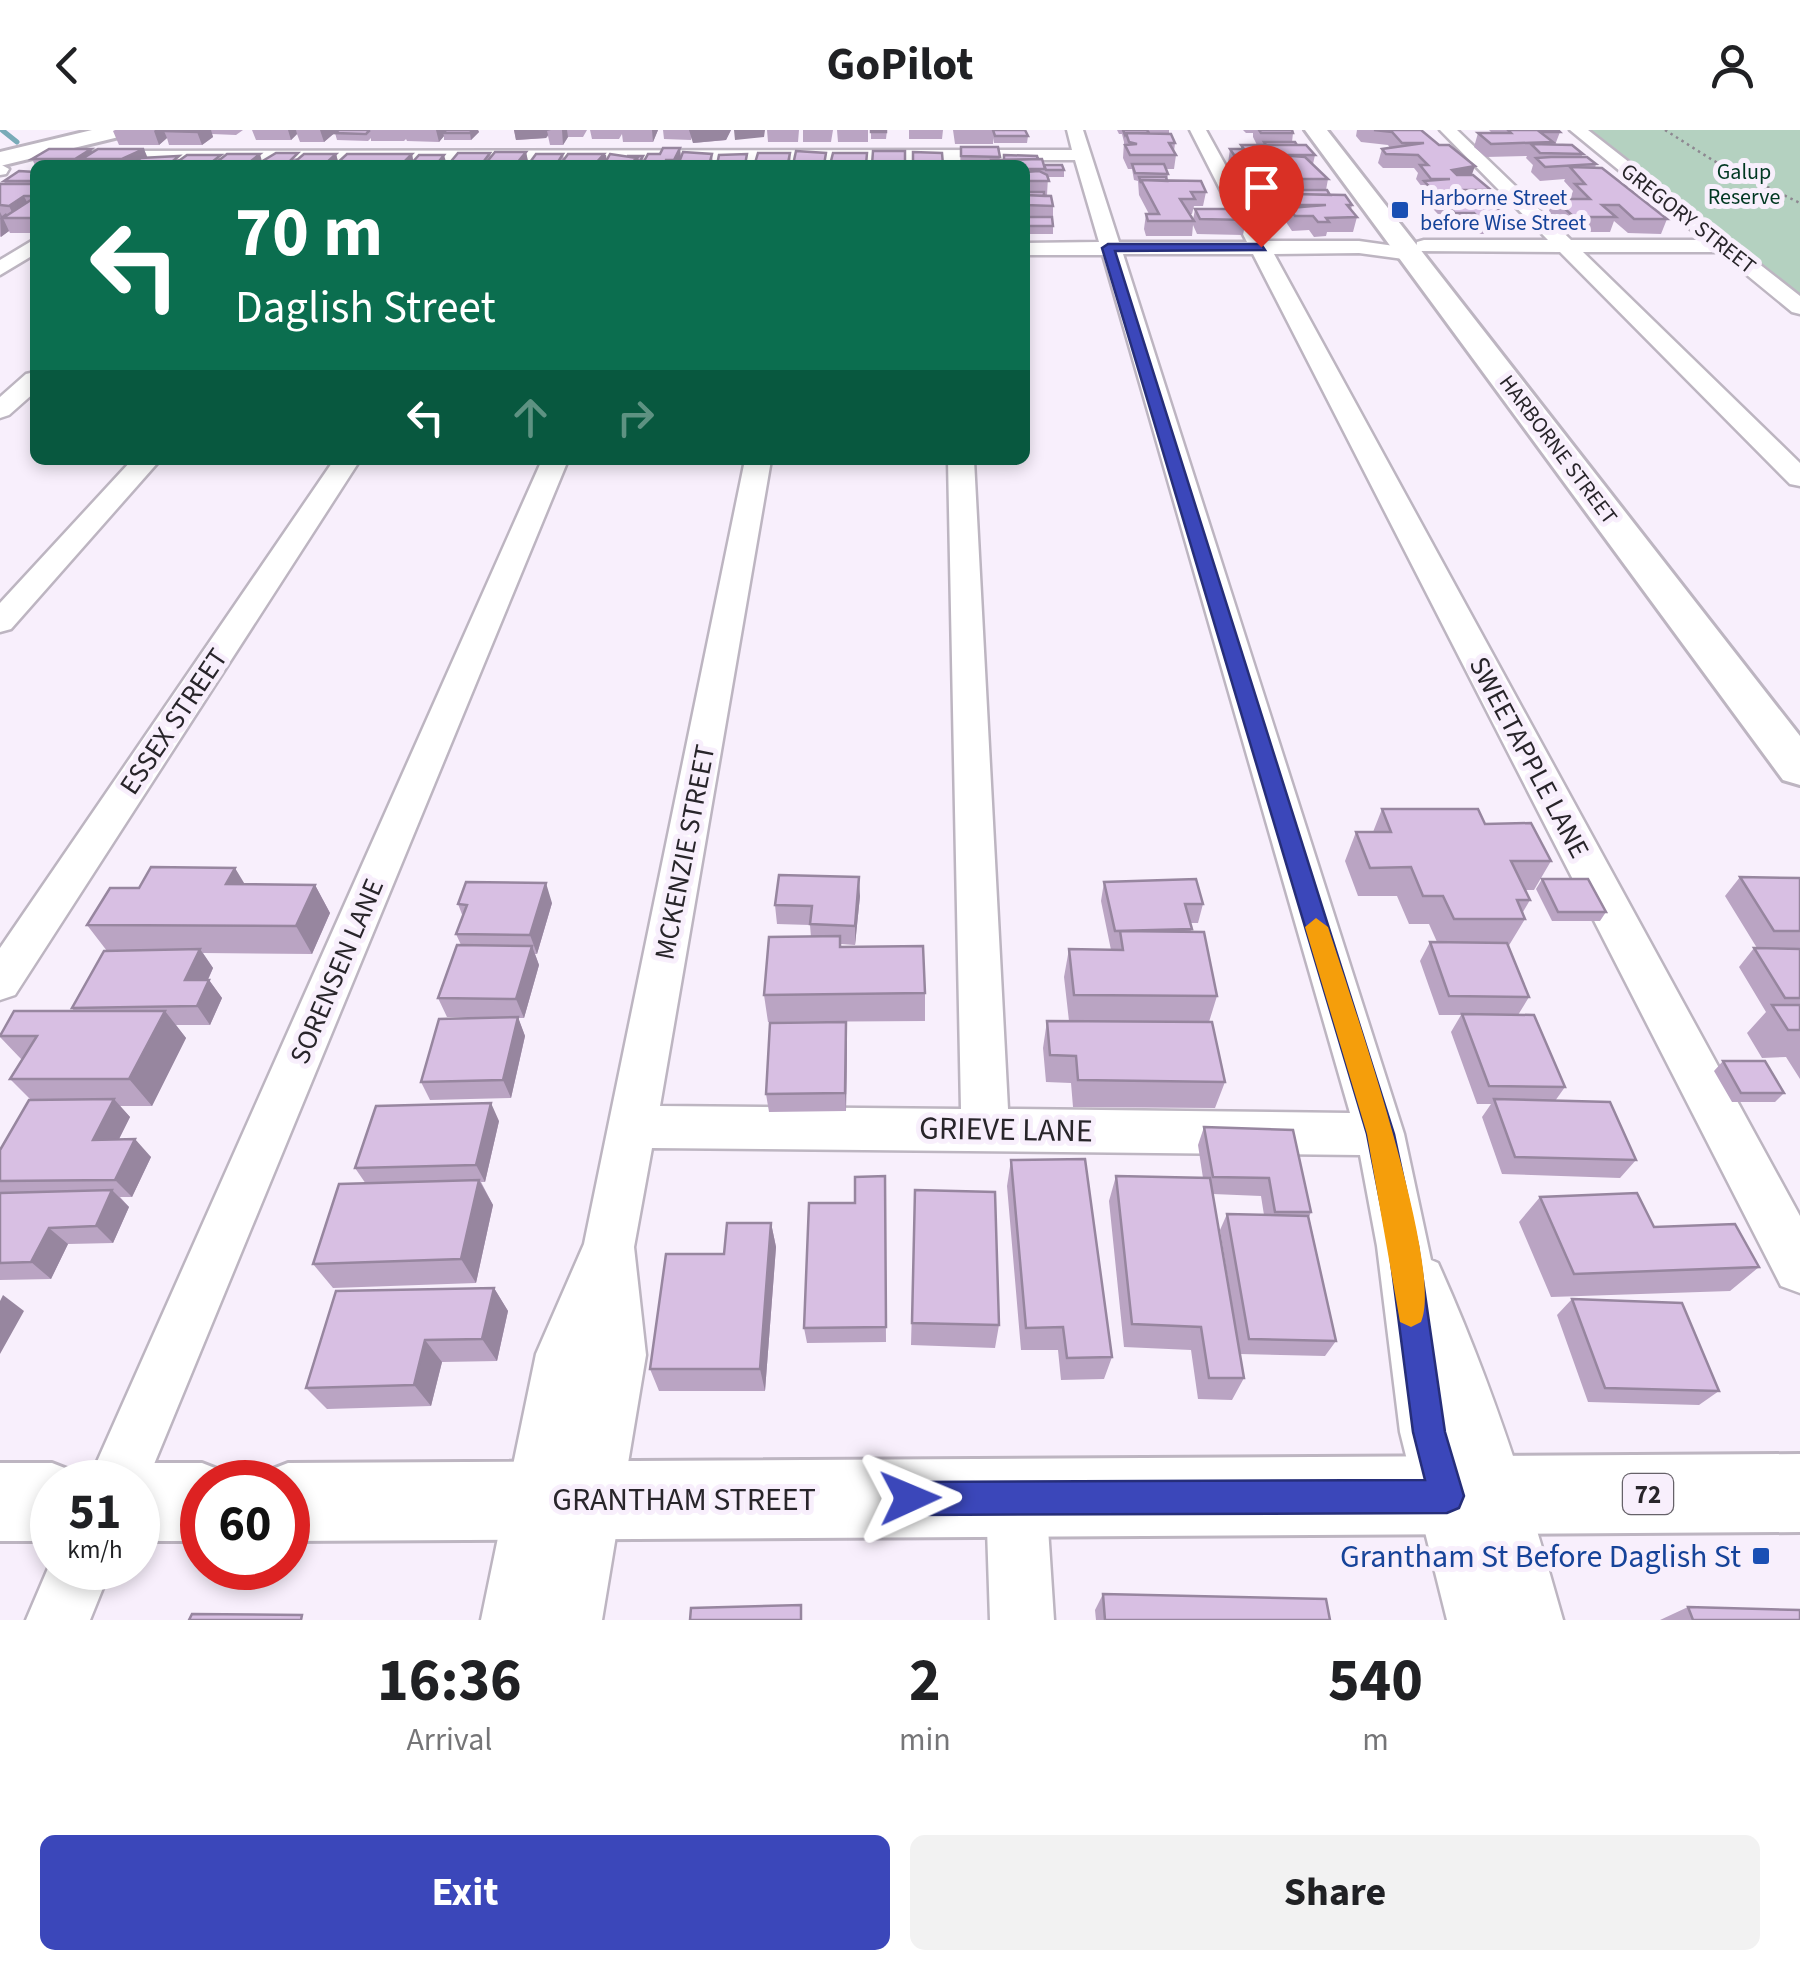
<!DOCTYPE html>
<style>
:root{--surface:#fff;--page:#f2f2f2;--text:#202124;--muted:#757577;--accent:#3b47ba}
body{margin:0;font-family:"Source Sans 3",sans-serif;background:var(--page);color:var(--text);height:100vh;display:flex;flex-direction:column;font-size:38px;white-space:nowrap}
*{box-sizing:border-box;margin:0}
p{font-size:32px;color:var(--muted)}
.icon{flex:none;width:55px;height:55px;fill:none;stroke:currentColor;stroke-width:2;stroke-linecap:round;stroke-linejoin:round}
.map{position:relative;height:1490px;overflow:hidden}
.sheet{display:flex;flex-direction:column;background:var(--surface);flex:1}
.sheet>*{flex:none}
.guide{position:absolute;left:30px;top:30px;width:1000px;height:305px;border-radius:15px;box-shadow:0 5px 15px #0003;background:#0b6e4f;color:#fff;overflow:hidden}
.speed{position:absolute;left:30px;top:1330px;display:flex;gap:20px;font-size:50px;font-weight:700;text-align:center}
.speed>*{display:grid;place-content:center;width:130px;height:130px;border-radius:50%;background:var(--surface);box-shadow:0 5px 15px #0003;line-height:1}
.speed small{font-size:25px;font-weight:400}
.speed .limit{border:15px solid #d22;background:#fff;color:#111}
.pin{position:absolute;display:grid;place-items:center;width:85px;height:85px;color:#fff;margin:-102px -42px;border-radius:50% 50% 50% 0;rotate:-45deg;box-shadow:0 0 10px #0007}
.pin .icon{rotate:45deg}
.me{position:absolute;width:110px;margin:-55px;rotate:89deg;stroke-linejoin:round;filter:drop-shadow(0 0 8px #0008)}
.turn{display:flex;align-items:center;gap:35px;height:210px;padding:0 40px;font-size:45px}
.turn .icon{width:130px;height:130px;stroke-width:2.5}
.turn b{display:block;font-size:70px;line-height:85px}
.lanes{display:flex;align-items:center;height:95px;padding:0 40px;background:#0003;justify-content:center;gap:50px;direction:ltr}
.lanes .off{opacity:.35}
.eta{display:flex;justify-content:space-evenly;align-items:center;height:170px;text-align:center}
.eta b{font-size:60px;font-weight:700;line-height:70px}
.button{display:flex;gap:20px;margin-top:auto;padding:20px 40px}
.button a{flex:1;height:115px;border-radius:15px;background:var(--accent);color:#fff;font-size:40px;font-weight:700;line-height:115px;text-align:center}
.button a+a{background:var(--page);color:var(--text)}
header{display:flex;justify-content:space-between;align-items:center;height:130px;padding:0 40px;background:var(--surface);font-size:45px;font-weight:700}
.map>svg:first-child{display:block}
.green{fill:#b4d1c0}
.lines{fill:none;stroke-linecap:round;stroke-linejoin:round}
.stream{stroke:#79abb8;stroke-width:5}
.minor-casing{stroke:#bdb5c1;stroke-width:5}
.major-casing{stroke:#bdb5c1;stroke-width:6}
.path{stroke:#8d8790;stroke-width:2.5;stroke-dasharray:2.5 4;stroke-linecap:butt}
.minor{fill:#fff;fill-rule:evenodd}
.major{fill:#fff;fill-rule:evenodd}
.wall{fill:#baa4c3}
.shaded-wall{fill:#97869f}
.building{fill:#d8bfe3;stroke:#97869f;stroke-width:2.5}
.route{fill:#3b47ba;stroke:#262e79;stroke-width:2.5}
.slow{fill:#f59e0b}
.transit-dot{fill:#1a4fb4;stroke:#f8effc;stroke-width:4}
.labels{text-anchor:middle;stroke-width:10;stroke-linejoin:round;paint-order:stroke}
.far-park-label{font-size:22px;fill:#003821;stroke:#f8effc}
.far-transit-label{font-size:22px;fill:#164399;stroke:#f8effc;text-anchor:start}
.far-street-label{font-size:22px;fill:#28252a;stroke:#f8effc}
.shield{fill:#f8effc;stroke:#666269;stroke-width:2.5}
.shield-label{font-size:25px;font-weight:bold;fill:#28252a}
.street-label{font-size:28px;fill:#28252a;stroke:#f8effc}
.near-street-label{font-size:32px;fill:#28252a;stroke:#f8effc}
.near-transit-label{font-size:32px;fill:#164399;stroke:#f8effc;text-anchor:end}
</style>
<header><svg class="icon" aria-label="back" viewBox="0 0 24 24"><path d="M15 5l-7 7 7 7"/></svg>GoPilot<svg class="icon" aria-label="person" viewBox="0 0 24 24"><circle cx="12" cy="8" r="4"/><path d="M4 21q1-7 8-7t8 7"/></svg></header>
<div class="map">
<svg width="1800" height="1490" viewBox="0 0 1800 1490">
<rect width="100%" height="100%" fill="#f8effc"/>
<path class="green" d="M1588 0H1800V167Z"/>
<g class="lines">
<path class="stream" d="M2 0 17 12"/>
<g class="minor-casing">
<path id="minor" d="M1067 0H1083L1119 112H1247L1190 0H1206L1267 111H1359L1416 119 1417 112 1424 110H1548L1440 0H1457L1571 110H1704L1570 0H1588L1800 166V184L1792 182 1719 122H1583L1800 333V356L1790 354 1560 122 1419 121 1418 128 1411 130 1359 123 1274 124 1800 1086V1163L1781 1156 1253 124H1123L1404 1004 1431 1130 1438 1133C1490 1248 1529 1368 1563 1490H1447L1400 1302 1377 1116 1360 1025 652 1018 634 1117 646 1225 602 1490H481L536 1224 584 1114 745 330H771L660 976 961 979 948 330H974L1008 979 1350 983 1103 125H1025V113L1099 112 1075 30 91 31 82 26 91 21 1072 20Z
M0 34 9 39 6 44 0 45Z
M35 109V124L0 145V130Z
M35 242V262L9 285 0 288V267L26 244Z
M132 330H160L11 499 0 502V473Z
M334 330H360L15 865 0 870V818Z
M542 330H568L138 1373V1352H88Z
M1016 1337 1037 1346 1046 1367 1054 1490H990L986 1367 995 1346Z
M52 1429V1438H111L90 1490H26Z"/>
</g>
<g class="major-casing">
<path id="major" d="M92 0H130L127 5 0 36V22Z
M1305 0H1327L1800 606V655L1783 650Z
M1800 1324V1402L288 1411V1352H257L260 1344 288 1333Z
M0 1333H52L80 1344 83 1352H52V1411H0Z
M138 1333H202L230 1344 233 1352H202V1411H138V1352H107L110 1344Z"/>
</g>
<path class="path" d="M1665 0 1714 31 1800 73"/>
<use href="#minor" class="minor"/>
<use href="#major" class="major"/>
</g>
<path class="wall" d="M115 0H243L236 5 212 4 213 7 202 15H169L167 8 159 15H119L113 1Z
M252 0H338L324 12H300L297 4 291 10H256Z
M339 0H478L479 2 471 10H444V6L439 12 407 11 406 9 404 11H371V8L368 11 337 10 335 3Z
M514 0H587L583 7H568L563 15H550L548 6 546 8 516 10Z
M590 0H658L653 12H623L622 4 619 9H592Z
M663 0H731L726 10 693 13 692 7 691 10 664 9Z
M767 0H799L798 12H768Z
M803 0H833L831 12H803Z
M837 0H868V12H838Z
M871 0H887L886 9H871Z
M909 0H943L942 9H909Z
M953 0H1025L1028 6 1027 13H994L993 8V14H955Z
M1117 0H1169V4L1175 13 1174 22 1176 25 1174 39H1166L1168 44 1167 51 1206 62 1203 76H1194L1192 84H1189L1193 90 1195 79 1246 90 1243 105 1197 104 1193 95 1192 106H1146L1144 99 1146 84H1149L1139 65 1138 51 1134 50 1132 39H1128L1123 28 1124 12 1122 4H1119Z
M1243 0H1292L1293 3 1292 12 1315 25 1313 34 1328 49 1326 60 1330 65 1352 75 1351 80 1357 87 1353 102H1327L1326 106 1314 107 1309 100 1292 101 1286 92 1289 78 1292 77 1293 70 1291 67 1292 63H1286L1268 39H1232L1228 33 1230 19H1241V15H1257L1253 7V3H1246Z
M1357 0H1421L1491 60 1486 75H1478L1508 89 1503 104H1475L1469 98H1451L1420 65 1422 57 1416 49 1418 43 1414 38H1383L1378 33 1382 19 1390 18 1388 15 1361 12 1356 6Z
M1489 0H1558L1560 2 1555 15 1583 24 1581 27 1596 34 1595 38 1667 89 1661 104 1628 103 1614 91 1610 102H1568L1548 83 1554 69H1570L1573 61 1564 51 1565 49 1540 51 1531 42 1533 35 1526 28 1527 26 1486 27 1474 17 1478 3H1492Z
M961 17H998L1000 30 1038 29 1044 37 1064 40V47H1048L1047 65 1053 76V104H1025V35H960Z
M680 18 681 27 712 24 713 35H448L490 23 491 27 526 22 528 35 563 24 564 30 606 25 607 30 627 27 643 26 644 32Z
M91 19 93 22 147 27 180 29 222 28 262 32 336 24 338 32 412 24 413 31 447 35H35L32 29Z
M790 23 791 35H755V33Z
M35 41V103H10L9 101 0 107V54H5L4 51Z
M1382 679 1485 694 1551 731 1534 760H1525L1530 770 1523 782 1525 789 1508 817 1529 867 1518 885 1565 957 1555 971 1636 1030 1620 1048 1502 1044 1482 987 1491 974H1477L1451 902 1461 885H1439L1420 831 1430 812H1437L1429 794H1409L1397 766H1358L1345 731 1356 702H1373Z
M1740 747 1800 748V949L1786 927 1762 928 1747 903 1766 882 1739 837 1754 818H1757L1725 766Z
M1542 749 1606 782 1600 791H1552L1536 759Z
M1104 752 1203 774 1198 793H1190L1191 802 1217 866 1209 892 1225 952 1215 978 1073 977 1071 953 1046 952 1043 918 1047 891H1069L1064 847 1069 819 1111 820 1101 771Z
M245 754 315 755 330 783 312 824 203 823 213 838 208 850H209L222 868 210 895H176L186 908 152 976H120L130 987 119 1009 151 1027 132 1067H120L129 1077 113 1113 68 1114 51 1149 0 1150V1020L31 970 10 949 22 930 0 907V903L74 881 72 878 107 821 87 795 139 758Z
M860 766 855 815 841 814V817L925 863V891L768 892 764 865 811 807 810 795 777 794 775 775Z
M552 773 537 824H535L539 835 524 888H518L525 906 511 968 430 970 421 952 501 888 447 887 438 868 461 815 456 804 463 787 458 774Z
M847 910 846 981 769 982 766 964Z
M1723 931 1784 963 1775 972H1732L1714 941Z
M499 991 485 1052H481L493 1075 476 1153 333 1158 313 1134 366 1054 355 1038Z
M1204 997 1311 1082 1309 1087 1336 1211 1325 1226 1240 1224 1220 1100 1227 1084 1264 1085 1261 1066 1213 1064 1244 1248 1232 1270 1198 1269 1191 1220 1124 1217 1109 1071 1116 1046 1203 1048 1198 1015Z
M1011 1030 1112 1227 1104 1249 1061 1250 1058 1220H1021L1007 1056Z
M885 1046 886 1212 807 1213 804 1198 855 1073Z
M915 1060 999 1195 995 1218 911 1215Z
M1540 1067 1759 1137 1730 1161 1551 1167 1519 1092Z
M771 1093 776 1117 765 1261H659L650 1239 724 1124Z
M494 1158 508 1181 497 1231 442 1232 431 1276 327 1279 306 1258Z
M1572 1169 1719 1261 1699 1275 1588 1272 1557 1185Z
M1103 1464 1330 1490H1096L1095 1480Z
M1688 1477 1800 1490H1660Z"/>
<path class="shaded-wall" d="M155 0H170L164 1 167 8 159 15 154 1Z
M192 0H211L213 7 202 15 197 2Z
M288 0H296L297 4 291 10Z
M320 0H338L324 12Z
M436 0H449L443 3 444 6 439 12Z
M473 0H478L479 2 471 10 470 3Z
M514 0H551L547 1 548 5 546 8 516 10Z
M562 0H567L568 7 563 15Z
M652 0H658L653 12Z
M689 0H731L726 10 693 13Z
M734 0H765L764 7 735 10Z
M680 18 681 32 680 35H675L674 30Z
M91 19 95 29H82L85 35H78L75 29Z
M144 19 149 31 145 35H124L122 29Z
M526 22 529 35H518L517 33Z
M260 24 263 35H246Z
M336 24 339 35H324Z
M412 24 414 35H401Z
M604 24 606 25V35H594Z
M444 25 447 35H436Z
M1475 36 1470 50 1448 54 1452 40Z
M24 66 31 80 15 88 9 76Z
M0 82 2 86 6 83 9 88H3L9 101 1 107Z
M235 738 252 766 226 754Z
M859 747 860 766 855 815V796Z
M546 753 552 773 537 824 530 805Z
M315 755 330 783 312 824 296 796Z
M532 816 539 835 524 888 516 869Z
M200 819 213 838 199 869 185 850Z
M209 850 222 868 210 895 197 876Z
M165 881 186 908 152 976 129 949Z
M518 887 525 906 511 968 503 950Z
M846 892 847 910 846 981 845 963Z
M114 969 130 987 110 1027 93 1010Z
M491 973 499 991 485 1052 476 1035Z
M135 1009 151 1027 132 1067 115 1050Z
M479 1050 493 1075 476 1153 461 1129Z
M112 1060 129 1077 113 1113 96 1096Z
M771 1093 776 1117 765 1261 760 1239Z
M49 1098 68 1114 51 1149 31 1132Z
M494 1158 508 1181 497 1231 482 1209Z
M3 1165 24 1181 0 1224V1171Z
M425 1210 442 1232 431 1276 414 1255Z"/>
<path class="building" d="M166 0H199L197 2 164 1Z
M339 0H368L369 1 366 4 335 3Z
M446 0H473L470 3H443Z
M871 0H886V2H871Z
M993 0H1025L1028 6H995Z
M1123 0H1147L1149 3H1126L1125 5Z
M1259 0H1292L1293 3H1261Z
M1374 0H1421L1439 15H1449L1475 36 1452 40 1457 45H1473L1491 60H1465L1480 76H1495L1508 89H1480L1474 83H1455L1424 51 1450 49H1431L1420 35H1428L1418 25 1386 24 1382 19 1424 13H1402L1392 2Z
M1508 0H1558L1560 2H1540L1553 12 1491 14 1478 3H1511Z
M1126 3 1171 4 1175 13H1169L1176 25H1130L1125 15 1137 14 1129 12Z
M1264 12H1295L1297 15H1266Z
M1531 14 1572 15 1583 24 1540 23Z
M1241 15H1306L1315 25H1279L1305 27 1328 49H1289L1271 25H1234L1230 19H1244Z
M961 17H998L1000 27 961 26Z
M663 18H680L674 30H666L664 35H642L648 24H660Z
M49 19H91L75 29H32Z
M98 19H144L122 29H82Z
M796 21 826 23 824 35H793Z
M873 21H905V35H872Z
M495 22H526L517 33H486Z
M683 22 712 24 709 35H678Z
M913 22 942 23 943 35H913Z
M276 23H298L286 35H256Z
M458 23H490L481 35H448Z
M758 23H790L788 33H755Z
M833 23H867L866 35H830Z
M227 24H260L246 35H213Z
M304 24H336L324 35H291Z
M347 24H412L401 35H335Z
M536 24H563L556 35H528Z
M568 24H604L594 35H560Z
M610 24 637 28 629 35H604Z
M747 24 745 35H717L719 25Z
M187 25H221L208 35H173Z
M419 25H444L436 35H410Z
M1004 25 1037 26 1038 29 1004 30Z
M179 26 168 35H131L141 28Z
M627 26H643L640 31H638L637 28Z
M1551 27H1587L1596 34 1545 37 1536 28Z
M1042 29 1045 39H1025V35H992L991 30Z
M1132 34H1164L1168 44 1135 43Z
M1044 35H1062L1064 40H1046Z
M1570 37 1602 38 1667 89H1634L1619 75H1602L1616 87H1574L1554 69H1590L1575 54H1585Z
M19 41 35 42V51H4Z
M1039 41 1047 45 1049 51H1025V42Z
M1139 47H1166L1167 51 1141 50V53Z
M1141 50 1201 51 1206 62H1191L1195 69H1180L1194 91H1148L1146 84H1159Z
M0 54H35V66H24L9 76 0 75Z
M1293 60H1327L1330 65 1295 64Z
M1025 62H1044V66L1025 65Z
M1294 64 1345 65 1352 75H1347L1357 87 1326 88 1329 92H1318L1313 86H1295L1289 78 1326 75H1300Z
M1025 65 1051 66 1053 76 1025 75Z
M34 68 35 88H3Z
M1195 79H1241L1246 90 1200 89Z
M1025 87H1052L1053 96H1025Z
M1382 679H1478L1485 694 1531 693 1551 731H1511L1530 770H1517L1525 789H1454L1443 766H1423L1411 737 1370 738 1356 702H1391Z
M151 737 235 738 226 754 315 755 296 796 87 795 110 758H139Z
M779 745 859 747 855 796 810 794 812 776 775 775Z
M1740 747 1800 748V801H1774Z
M1196 749 1203 774H1185L1192 799 1115 801 1104 752Z
M1542 749H1588L1606 782H1558Z
M466 752 546 753 530 805 456 804 467 775 458 774Z
M1120 801 1204 802 1217 866 1074 865 1069 819 1123 820Z
M840 806V817L923 816 925 863 764 865 769 807Z
M1430 812 1507 813 1529 867 1449 866Z
M457 815 532 816 516 869 438 868Z
M1754 818 1800 819V868H1785Z
M200 819 185 850H209L197 876 72 878 104 821Z
M1772 875H1800V900H1788Z
M14 881H165L129 949H10L37 906H0Z
M1462 884 1534 885 1565 957 1489 956Z
M518 887 503 950 421 952 439 889Z
M1047 891 1212 892 1225 952 1078 950 1076 926 1050 925Z
M846 892 845 963 766 964 770 893Z
M1723 931H1765L1784 963H1741Z
M114 969 93 1010 135 1009 115 1050 0 1051V1020L29 970Z
M1494 969 1610 972 1636 1030 1515 1027Z
M491 973 476 1035 355 1038 376 976Z
M1204 997 1293 1000 1311 1082H1275L1269 1048 1213 1047Z
M1085 1029 1112 1227 1067 1228 1063 1197 1026 1198 1011 1030Z
M885 1046 886 1197 804 1198 809 1073H855V1047Z
M1116 1046 1210 1048 1244 1248H1209L1201 1197 1132 1194Z
M479 1050 461 1129 313 1134 339 1054Z
M112 1060 96 1096 49 1098 31 1132 0 1133V1063Z
M915 1060 995 1062 999 1195 912 1193Z
M1637 1063 1654 1097 1735 1094 1759 1137 1574 1144 1540 1067Z
M1227 1084 1308 1086 1336 1211 1249 1209Z
M727 1093H771L760 1239H650L666 1124H724Z
M494 1158 482 1209 425 1210 414 1255 306 1258 336 1161Z
M1572 1169 1682 1173 1719 1261 1605 1258Z
M1103 1464 1326 1469 1330 1490H1105Z
M801 1475V1490H690L691 1478Z
M1688 1477 1800 1480V1490H1693Z
M192 1484 302 1485 301 1490H189Z"/>
<path class="route" d="M1261 114 1265 120 1115 121 1394 1004 1418 1116 1445 1302 1464 1366 1459 1378 1447 1383 910 1385 898 1380 893 1368 898 1357 910 1352 1425 1350 1413 1302 1389 1116 1367 1004 1102 118 1108 114Z"/>
<path class="slow" d="M1316 788 1328 797C1350 865 1445 1137 1421 1192L1411 1197 1400 1192 1367 1004 1305 797Z"/>
<g class="transit-dot">
<rect x="1390" y="70" width="20" height="20" rx="5"/>
<rect x="1751" y="1416" width="20" height="20" rx="5"/>
</g>
<g class="labels">
<g class="far-park-label">
<text x="1744" y="49">Galup<tspan x="1744" dy="25">Reserve</tspan></text>
</g>
<g class="far-transit-label">
<text x="1420" y="75">Harborne Street<tspan x="1420" dy="25">before Wise Street</tspan></text>
</g>
<g class="far-street-label">
<text transform="translate(1689 88) rotate(38)" y="8">GREGORY STREET</text>
<text transform="translate(1559 319) rotate(53)" y="8">HARBORNE STREET</text>
</g>
<rect class="shield" x="1623" y="1344" width="50" height="40" rx="8"/>
<g class="shield-label">
<text x="1648" y="1373">72</text>
</g>
<g class="street-label">
<text transform="translate(173 591) rotate(-56)" y="10">ESSEX STREET</text>
<text transform="translate(1530 627) rotate(62)" y="10">SWEETAPPLE LANE</text>
<text transform="translate(684 722) rotate(-79)" y="10">MCKENZIE STREET</text>
<text transform="translate(336 841) rotate(-67)" y="10">SORENSEN LANE</text>
</g>
<g class="near-street-label">
<text transform="translate(1006 999) rotate(1)" y="11">GRIEVE LANE</text>
<text x="684" y="1380">GRANTHAM STREET</text>
</g>
<g class="near-transit-label">
<text x="1741" y="1437">Grantham St Before Daglish St</text>
</g>
</g>
</svg>
<div class="speed"><div>51<small>km/h</small></div><div class="limit">60</div></div>
<div class="pin" style="left:1261px;top:117px;background:#d93025"><svg class="icon" aria-label="arrive" viewBox="0 0 24 24"><path d="M6 21V4h12l-3 4 3 4H6"/></svg></div>
<svg class="me" style="left:910px;top:1368px" viewBox="-20 -20 40 40"><path d="M0-17L14 15 0 8-14 15z" fill="#3b47ba" stroke="#fff" stroke-width="4"/></svg>
<div class="guide">
<div class="turn"><svg class="icon" aria-label="left" viewBox="0 0 24 24"><path d="M17 20v-9H6M10 6l-5 5 5 5"/></svg><div><b>70 m</b>Daglish Street</div></div>
<div class="lanes"><svg class="icon" aria-label="left" viewBox="0 0 24 24"><path d="M17 20v-9H6M10 6l-5 5 5 5"/></svg><svg class="icon off" aria-label="ahead" viewBox="0 0 24 24"><path d="M12 20V5M6 11l6-6 6 6"/></svg><svg class="icon off" aria-label="right" viewBox="0 0 24 24"><path d="M7 20v-9h11M14 6l5 5-5 5"/></svg></div>
</div>
</div>
<section class="sheet">
<div class="eta">
<div><b>16:36</b><p>Arrival</p></div>
<div><b>2</b><p>min</p></div>
<div><b>540</b><p>m</p></div>
</div>
<div class="button"><a>Exit</a><a>Share</a></div>
</section>
